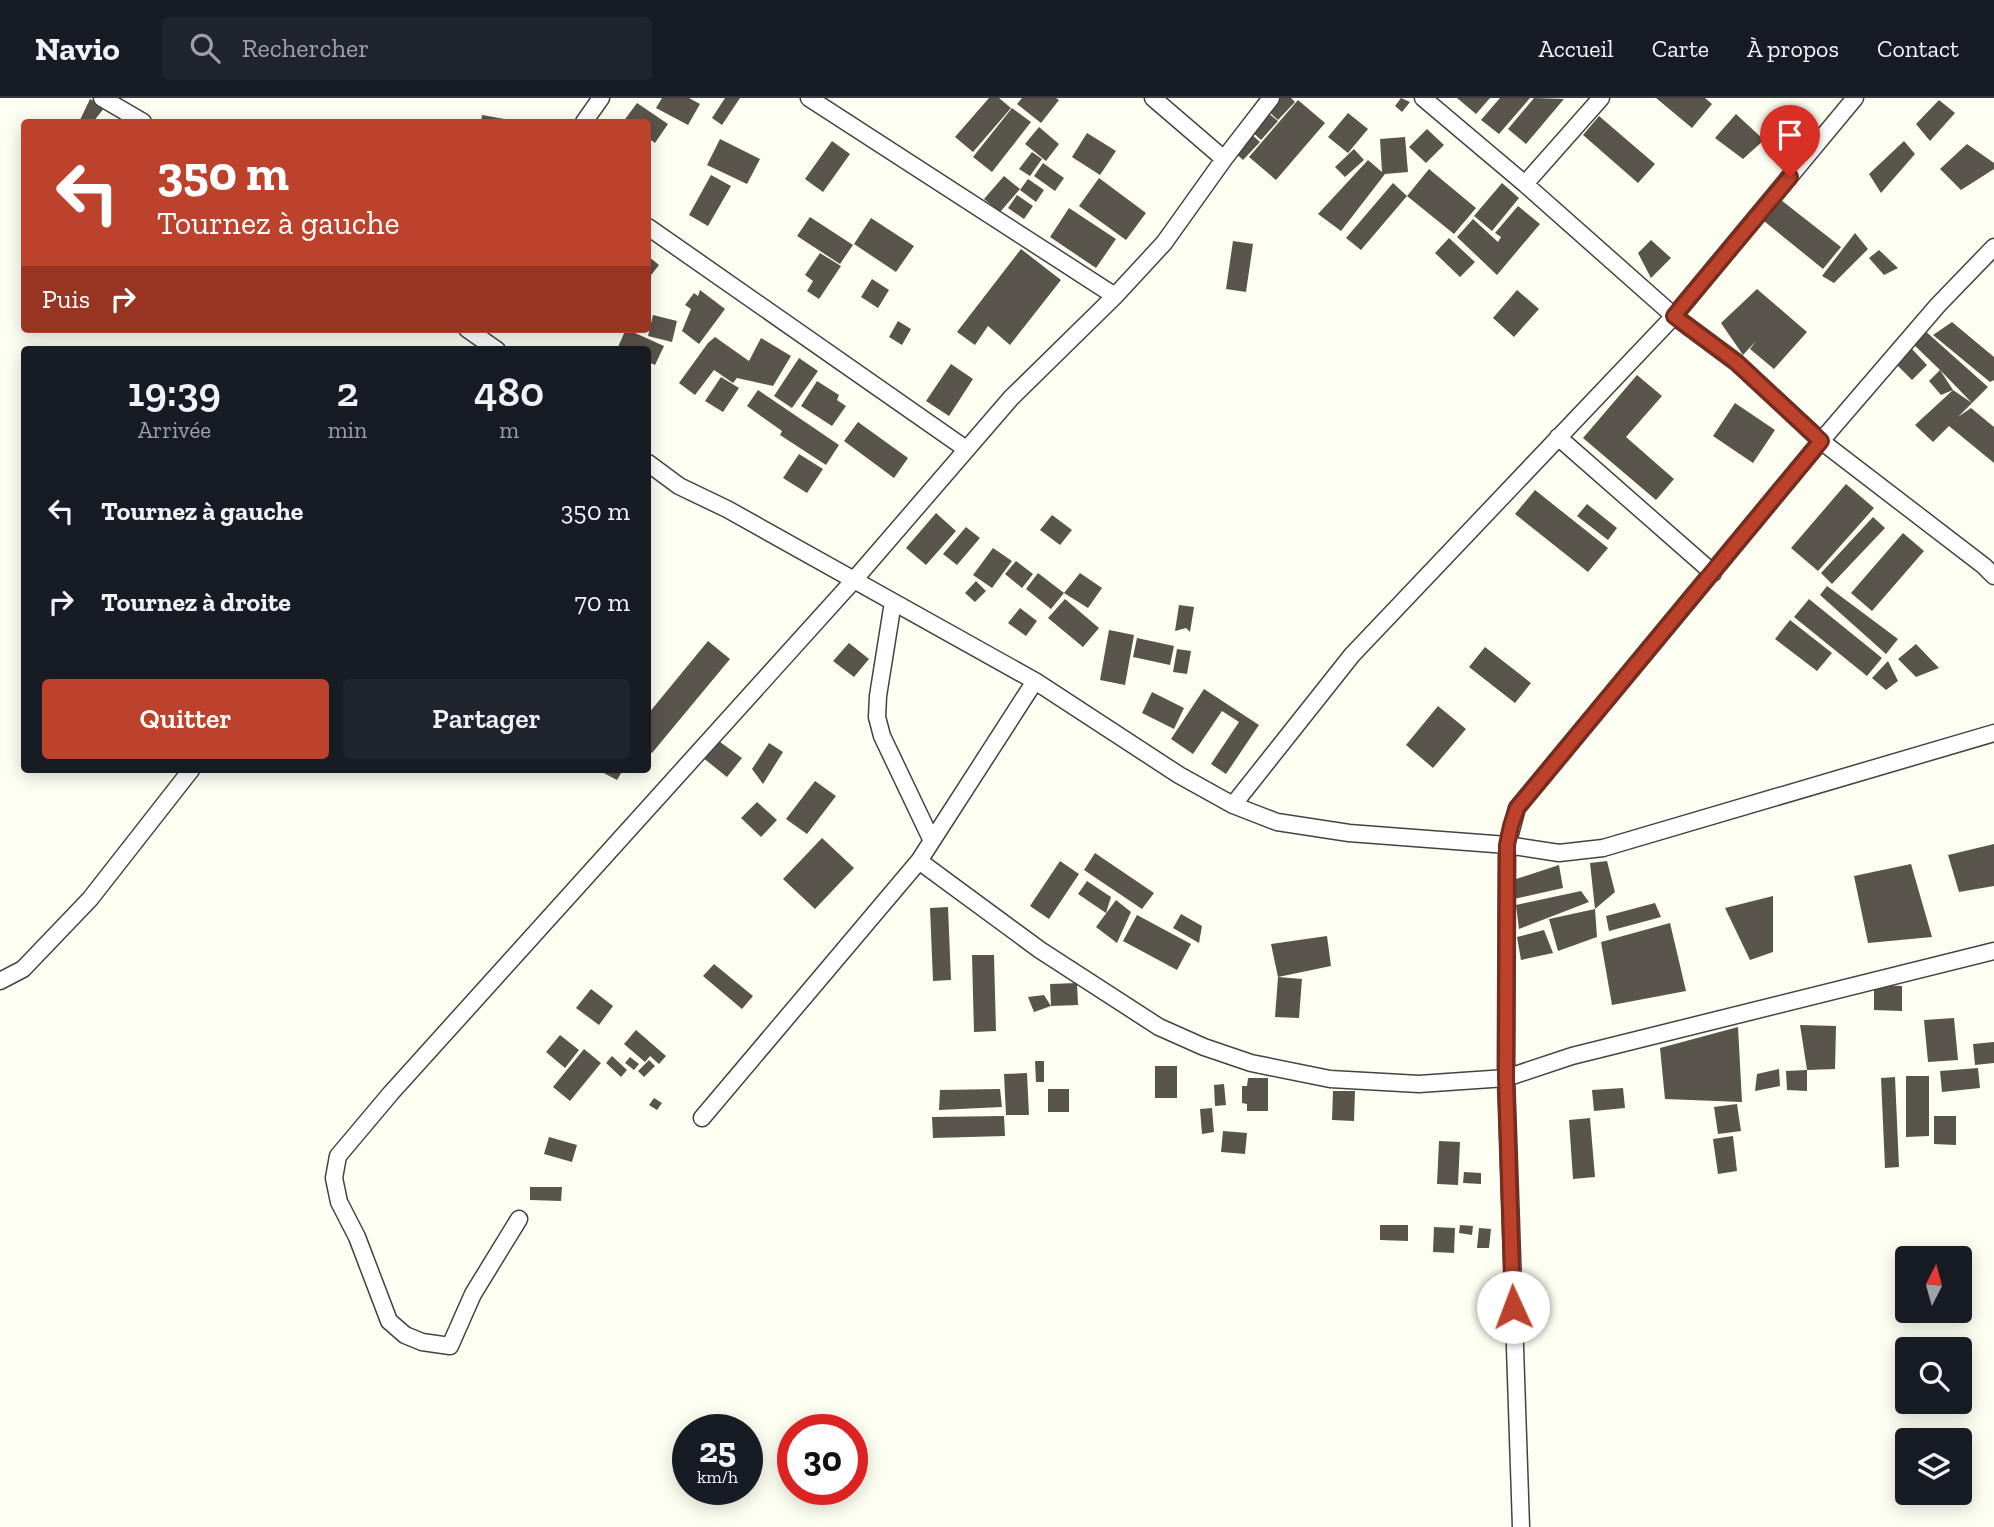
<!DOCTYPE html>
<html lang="fr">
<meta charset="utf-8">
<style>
:root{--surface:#171b24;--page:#20242c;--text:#f1f3f6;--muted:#9ea1a6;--line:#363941;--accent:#bd422b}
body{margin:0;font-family:"Zilla Slab",serif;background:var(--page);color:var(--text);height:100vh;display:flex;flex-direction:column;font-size:26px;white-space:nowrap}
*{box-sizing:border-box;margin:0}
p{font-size:23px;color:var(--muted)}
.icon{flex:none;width:38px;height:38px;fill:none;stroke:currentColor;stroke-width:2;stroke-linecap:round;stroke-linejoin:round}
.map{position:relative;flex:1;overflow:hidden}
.drawer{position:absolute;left:21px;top:248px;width:630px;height:427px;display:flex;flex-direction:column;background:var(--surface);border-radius:7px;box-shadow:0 4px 18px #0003}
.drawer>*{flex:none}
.top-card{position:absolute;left:21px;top:21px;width:630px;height:214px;border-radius:7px;box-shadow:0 4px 18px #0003;background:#bd422b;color:#fff;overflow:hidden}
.needle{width:46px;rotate:6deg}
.tools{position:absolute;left:1895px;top:1148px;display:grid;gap:14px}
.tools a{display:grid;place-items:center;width:77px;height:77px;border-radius:7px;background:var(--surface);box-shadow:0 4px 18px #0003;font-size:35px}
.speed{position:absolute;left:672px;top:1316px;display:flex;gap:14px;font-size:35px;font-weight:700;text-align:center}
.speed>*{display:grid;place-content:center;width:91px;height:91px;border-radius:50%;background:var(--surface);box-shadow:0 4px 18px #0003;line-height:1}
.speed small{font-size:18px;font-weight:400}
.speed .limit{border:10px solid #d22;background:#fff;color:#111}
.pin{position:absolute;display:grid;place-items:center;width:60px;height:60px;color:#fff;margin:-72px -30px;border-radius:50% 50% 50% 0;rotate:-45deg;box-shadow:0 0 7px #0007}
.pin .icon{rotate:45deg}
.me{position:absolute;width:77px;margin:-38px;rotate:358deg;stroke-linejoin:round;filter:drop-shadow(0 0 5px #0008)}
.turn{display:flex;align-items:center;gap:24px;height:147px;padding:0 21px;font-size:32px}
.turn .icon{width:91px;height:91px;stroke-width:2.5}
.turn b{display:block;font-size:49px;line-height:60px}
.then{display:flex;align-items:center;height:66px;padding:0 21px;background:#0003;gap:14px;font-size:26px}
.eta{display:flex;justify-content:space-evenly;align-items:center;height:119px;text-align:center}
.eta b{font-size:42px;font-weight:600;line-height:49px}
.cta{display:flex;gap:14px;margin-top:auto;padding:14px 21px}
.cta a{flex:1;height:80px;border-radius:7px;background:var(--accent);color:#fff;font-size:28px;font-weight:600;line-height:80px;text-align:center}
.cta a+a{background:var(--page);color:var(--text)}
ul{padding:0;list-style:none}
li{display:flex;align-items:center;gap:21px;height:91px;padding:0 21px}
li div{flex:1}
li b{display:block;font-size:26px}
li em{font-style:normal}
header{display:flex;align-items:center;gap:42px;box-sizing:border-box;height:98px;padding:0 35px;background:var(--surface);border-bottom:2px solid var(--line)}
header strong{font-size:33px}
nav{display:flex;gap:38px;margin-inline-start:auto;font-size:24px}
.search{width:490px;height:63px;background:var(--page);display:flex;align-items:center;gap:18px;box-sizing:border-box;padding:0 24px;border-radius:7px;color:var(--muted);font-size:26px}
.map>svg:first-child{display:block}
.building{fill:#59544c}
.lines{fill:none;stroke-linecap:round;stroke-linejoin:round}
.street-casing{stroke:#434343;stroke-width:19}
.street{stroke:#fff;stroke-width:16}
.route-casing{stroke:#7b2b1c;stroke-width:18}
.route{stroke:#bd422b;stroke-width:12}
</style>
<header>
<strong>Navio</strong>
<div class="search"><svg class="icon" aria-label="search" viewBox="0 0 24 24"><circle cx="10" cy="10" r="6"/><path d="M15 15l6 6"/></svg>Rechercher</div>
<nav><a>Accueil</a><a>Carte</a><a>À propos</a><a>Contact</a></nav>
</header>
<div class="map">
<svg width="1994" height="1429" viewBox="0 0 1994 1429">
<rect width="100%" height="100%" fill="#fefff3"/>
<path class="building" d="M662 0H689L700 6 688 27 656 10Z
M725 0H740L722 27 712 20Z
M989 0H999L1011 10 973 54 955 39Z
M1022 0H1056L1059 2 1041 25 1017 6Z
M1279 0H1291L1295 4 1278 22 1268 13Z
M1401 0 1410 4 1402 14 1395 8Z
M1457 0H1490L1476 16Z
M1500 0H1530L1499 36 1481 22Z
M1534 0 1564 1 1526 46 1508 31Z
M1656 0H1705L1712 6 1692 30Z
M90 1 105 9 93 24H82L80 22Z
M1298 2 1325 25 1276 82 1249 59Z
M1939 2 1955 15 1930 43 1916 26Z
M637 5 668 26 655 45 648 40V24H623Z
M1012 10 1031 24 992 74 973 59Z
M1267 14 1278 23 1261 42 1250 32Z
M1348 15 1368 31 1348 55 1328 39Z
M1736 16 1764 42 1743 61 1715 40Z
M482 17 515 23V24H481Z
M1599 18 1655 66 1638 85 1583 37Z
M1039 29 1059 46 1046 63 1025 46Z
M1427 31 1444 47 1426 65 1409 49Z
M1249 34 1260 44 1243 62 1232 52Z
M1087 35 1116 53 1100 77 1072 59Z
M1405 39 1408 74 1385 76 1341 133 1318 116 1368 62 1382 74 1380 41Z
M720 41 760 61 747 86 707 67Z
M832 43 850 56 823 94 805 81Z
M1904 43 1915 56 1881 95 1869 76Z
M1967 46 1994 65V71L1961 92 1940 71Z
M1354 51 1364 62 1345 79 1335 69Z
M1032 54 1042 61 1030 78 1019 71Z
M1043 65 1064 80 1055 93 1034 78Z
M1429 71 1476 110 1454 136 1407 98Z
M711 77 731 88 708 128 689 117Z
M1004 78 1020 91 1000 114 984 101Z
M1099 80 1146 115 1126 142 1079 108Z
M1028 81 1044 92 1036 104 1020 92Z
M1393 85 1407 98 1361 152 1346 140Z
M1502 85 1519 100 1492 133 1474 118Z
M1017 97 1033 108 1024 121 1008 110Z
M1781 102 1841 149 1823 171 1764 123Z
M1518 108 1540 126 1497 177 1457 139 1473 121 1498 144 1501 139 1495 135Z
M1069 110 1116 141 1096 170 1050 139Z
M810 119 853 147 840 166 797 138Z
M871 120 914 148 896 174 854 146Z
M1855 135 1868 151 1834 185 1822 178Z
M1449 140 1475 164 1460 179 1435 155Z
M1651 142 1671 160 1651 180 1638 155Z
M1233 143 1253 146 1246 194 1226 191Z
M1021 151 1061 182 1010 247 988 228 975 247 957 234Z
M1879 152 1898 170 1884 177 1869 160Z
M820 155 841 168 819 201 807 193 813 183 805 177Z
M648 158 659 167 648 181Z
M872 181 889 192 878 210 861 199Z
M1757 191 1807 234 1774 271 1750 251 1756 243 1743 257 1721 225Z
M700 192 725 211 699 246 682 233 691 211 685 207 694 195 698 198Z
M1517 192 1539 211 1514 239 1493 220Z
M653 217 677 223 672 244 648 238Z
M898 223 911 231 902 247 889 239Z
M1952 224 1994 259V282L1990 284 1933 237Z
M626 231 664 248 655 267 648 264V252H623L618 249Z
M1923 231 1988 289 1958 319 1971 310 1994 329V365L1949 328 1933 344 1915 327 1953 292 1941 297 1929 283 1940 272 1953 292 1972 305 1940 272 1910 243Z
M715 239 749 263 761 240 791 258 773 288 737 280 733 285 714 272 695 297 679 285 708 245Z
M1912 251 1927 267 1912 282 1896 266Z
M799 260 818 273 792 310 774 298Z
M951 266 973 281 949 318 926 303Z
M1637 277 1662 298 1626 339 1674 381 1656 402 1583 340Z
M721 279 739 290 723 314 705 303Z
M817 283 839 297 837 302 846 308 832 328 801 308Z
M758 292 839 347 826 367 780 337 782 333 747 308Z
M1735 305 1775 332 1753 365 1713 338Z
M858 324 908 360 894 380 844 343Z
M799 356 823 371 807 395 783 380Z
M1846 386 1874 410 1818 473 1791 450Z
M1535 392 1608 450 1588 474 1515 416Z
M1587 406 1617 430 1608 442 1577 418Z
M936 415 956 433 926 467 906 450Z
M1052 417 1072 432 1060 447 1040 432Z
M1873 419 1885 430 1832 486 1821 475Z
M966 429 980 440 957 467 943 456Z
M1903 435 1924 453 1872 513 1851 495Z
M993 450 1012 463 992 490 973 477Z
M1016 463 1033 476 1022 490 1005 476Z
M1038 475 1064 495 1080 475 1102 490 1088 510 1064 495 1051 511 1026 491Z
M976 483 986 493 975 504 965 495Z
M1827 488 1898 541 1886 556 1820 497Z
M1065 501 1099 530 1083 549 1048 520Z
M1809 501 1882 560 1867 578 1794 519Z
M1179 507 1194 509 1190 534 1186 530 1175 533Z
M1020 510 1037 523 1026 538 1008 525Z
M1790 522 1832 555 1817 573 1775 541Z
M1109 532 1134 537 1125 587 1100 582Z
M1137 540 1174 548 1170 567 1133 559Z
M708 543 730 561 652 655 648 652V616Z
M849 545 869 561 854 579 833 563Z
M1916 546 1939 570 1916 579 1898 561Z
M1485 549 1531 585 1515 605 1469 569Z
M1177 551 1191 553 1187 576 1173 574Z
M1888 563 1898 583 1886 592 1872 580Z
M1204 591 1259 627 1226 676 1211 666 1239 624 1222 613 1193 656 1171 641Z
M1152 594 1184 610 1174 631 1142 615Z
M1438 608 1466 631 1433 670 1406 647Z
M716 641 742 660 727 679 702 659Z
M769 645 783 654 763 686 752 671Z
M598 672H623L617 682Z
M815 683 836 698 807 736 786 721Z
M757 704 777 722 761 739 741 720Z
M822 740 854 770 815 811 783 781Z
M1994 746V788L1959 794 1948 757Z
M1095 755 1154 795 1142 811 1084 772Z
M1060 763 1079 776 1049 821 1030 808Z
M1607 763 1615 794 1595 811 1590 765Z
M1911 766 1932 839 1868 845 1854 778Z
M1559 767 1563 790 1514 801 1516 781Z
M1087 783 1111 799 1106 815 1078 796Z
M1581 793 1589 804 1519 831 1516 807Z
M1773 798V854L1750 862 1725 810Z
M1116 802 1131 814 1117 845 1096 829Z
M1655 805 1661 819 1609 833 1606 818Z
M948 809 951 882 933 883 930 810Z
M1595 811 1597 839 1558 853 1549 821Z
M1181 816 1202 828 1199 845 1173 830Z
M1137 817 1191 846 1177 872 1123 843Z
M1670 825 1686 893 1612 907 1601 844Z
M1544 832 1553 855 1521 862 1517 839Z
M1327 838 1331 868 1278 879 1271 846Z
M972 857H994L996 933 974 934Z
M714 866 753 898 742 911 703 878Z
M1278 879 1302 881 1299 920 1275 919Z
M1077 885 1078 907 1051 908 1034 914 1028 899 1044 897 1051 908 1050 886Z
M1874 887 1902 888V913L1874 912Z
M591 891 613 908 599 927 576 910Z
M1954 920 1958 962 1928 964 1924 922Z
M1800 927 1836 928 1835 971 1807 972V993L1787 992 1786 973 1807 972Z
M1738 929 1742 1004 1665 1001 1660 950Z
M636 932 666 958 659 966 650 958 645 964 624 946Z
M560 937 579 952 565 970 546 954Z
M1994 944V965L1975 967 1973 946Z
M584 951 601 965 570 1003 553 989Z
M612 958 627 972 621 979 606 965Z
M630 959 639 966 634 972 625 965Z
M649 962 655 968 644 979 638 973Z
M1035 963H1044V984H1036Z
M1155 968H1177V1000H1155Z
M1978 970 1980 990 1942 994 1940 973Z
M1779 971 1780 988 1755 993 1757 976Z
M1027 975 1029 1017H1006L1004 976Z
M1906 978H1929V1038L1906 1039Z
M1895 979 1899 1069 1885 1070 1881 980Z
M1248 980H1268V1013H1247V1006L1242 1005V988H1247Z
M1224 986 1226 1007 1215 1008 1214 987Z
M1623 990 1625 1010 1594 1013 1592 992Z
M1000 991 1002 1009 939 1012 940 992Z
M1048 991H1069V1014H1048Z
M1333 993H1355L1354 1023 1332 1022Z
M654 1000 662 1005 657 1012 649 1007Z
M1737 1006 1741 1033 1718 1036 1714 1009Z
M1212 1010 1214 1034 1202 1036 1200 1011Z
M1004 1018 1005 1038 933 1040 932 1019Z
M1934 1018H1956V1047L1934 1046Z
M1590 1020 1595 1079 1573 1081 1569 1022Z
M1223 1033 1247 1035 1245 1056 1221 1054Z
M1733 1038 1737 1073 1718 1076 1713 1041Z
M549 1039 577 1047 572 1064 544 1056Z
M1439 1043 1460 1044 1458 1087 1437 1086Z
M1464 1074 1481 1075V1086L1463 1085Z
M530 1089H562L561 1103 530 1102Z
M1380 1127H1408V1143L1380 1142Z
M1460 1127 1473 1128 1472 1137 1459 1135Z
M1434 1129 1455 1130 1454 1155 1433 1154Z
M1479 1130 1491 1131 1489 1150H1477Z"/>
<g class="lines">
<g class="street-casing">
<path id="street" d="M102 0 143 24
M809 0 1115 198
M1153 0 1224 61
M1423 0 1525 86 1674 218 1736 264 1821 343 1984 468 1994 478
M584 24 601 0
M1525 86 1601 0
M648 129 966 351
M467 231 497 252
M1558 339 1713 475
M648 365 679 388 727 411 1035 583 1179 677 1233 707 1277 724 1349 735 1507 747 1559 755 1603 750 1994 635
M893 504 878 598 877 619 882 638 932 743
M1233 707 1352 557 1674 218 1855 0
M919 763 1040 852 1159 929 1204 949 1251 965 1330 981 1419 986 1506 980 1572 958 1994 853
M0 883 23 871 90 801 191 672
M702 1020 919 763 1035 583
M519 1121 473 1196 450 1248 422 1244 405 1237 389 1223 357 1139 339 1104 334 1080 338 1058 391 995 854 482 1011 300 1115 198 1164 145 1224 61 1271 0
M1521 1429 1506 980 1507 747 1517 710 1821 343 1938 207 1994 149"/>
</g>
<use href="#street" class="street"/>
</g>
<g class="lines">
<g class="route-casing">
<path id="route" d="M1513 1209 1506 980 1507 747 1511 728 1517 710 1821 343 1736 264 1674 218 1790 79"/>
</g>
<use href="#route" class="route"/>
</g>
</svg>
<div class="tools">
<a><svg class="needle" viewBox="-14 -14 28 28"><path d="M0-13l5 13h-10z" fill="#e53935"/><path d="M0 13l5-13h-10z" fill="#9ea1a6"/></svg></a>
<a><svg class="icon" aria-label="search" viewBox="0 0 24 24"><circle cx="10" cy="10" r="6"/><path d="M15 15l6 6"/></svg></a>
<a><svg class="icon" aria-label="layers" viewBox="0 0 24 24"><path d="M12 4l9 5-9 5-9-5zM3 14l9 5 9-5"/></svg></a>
</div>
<div class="speed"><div>25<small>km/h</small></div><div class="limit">30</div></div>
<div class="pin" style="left:1790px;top:79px;background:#d93025"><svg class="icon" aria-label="arrive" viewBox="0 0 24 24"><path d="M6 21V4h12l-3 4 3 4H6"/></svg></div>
<svg class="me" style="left:1513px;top:1209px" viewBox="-20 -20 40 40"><circle r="19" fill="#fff"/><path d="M0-13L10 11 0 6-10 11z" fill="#bd422b"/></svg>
<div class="top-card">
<div class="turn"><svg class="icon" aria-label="left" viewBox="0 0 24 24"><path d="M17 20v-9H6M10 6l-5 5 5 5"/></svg><div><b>350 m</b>Tournez à gauche</div></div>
<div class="then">Puis<svg class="icon" aria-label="right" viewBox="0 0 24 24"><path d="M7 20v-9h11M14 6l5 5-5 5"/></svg></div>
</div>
<section class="drawer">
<div class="eta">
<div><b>19:39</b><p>Arrivée</p></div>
<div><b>2</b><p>min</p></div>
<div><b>480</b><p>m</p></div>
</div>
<ul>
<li><svg class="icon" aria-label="left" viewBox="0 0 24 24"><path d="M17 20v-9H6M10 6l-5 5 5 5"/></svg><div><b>Tournez à gauche</b></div><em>350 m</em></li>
<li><svg class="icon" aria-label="right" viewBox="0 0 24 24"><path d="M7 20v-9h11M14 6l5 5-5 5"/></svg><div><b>Tournez à droite</b></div><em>70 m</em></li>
</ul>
<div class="cta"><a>Quitter</a><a>Partager</a></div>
</section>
</div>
